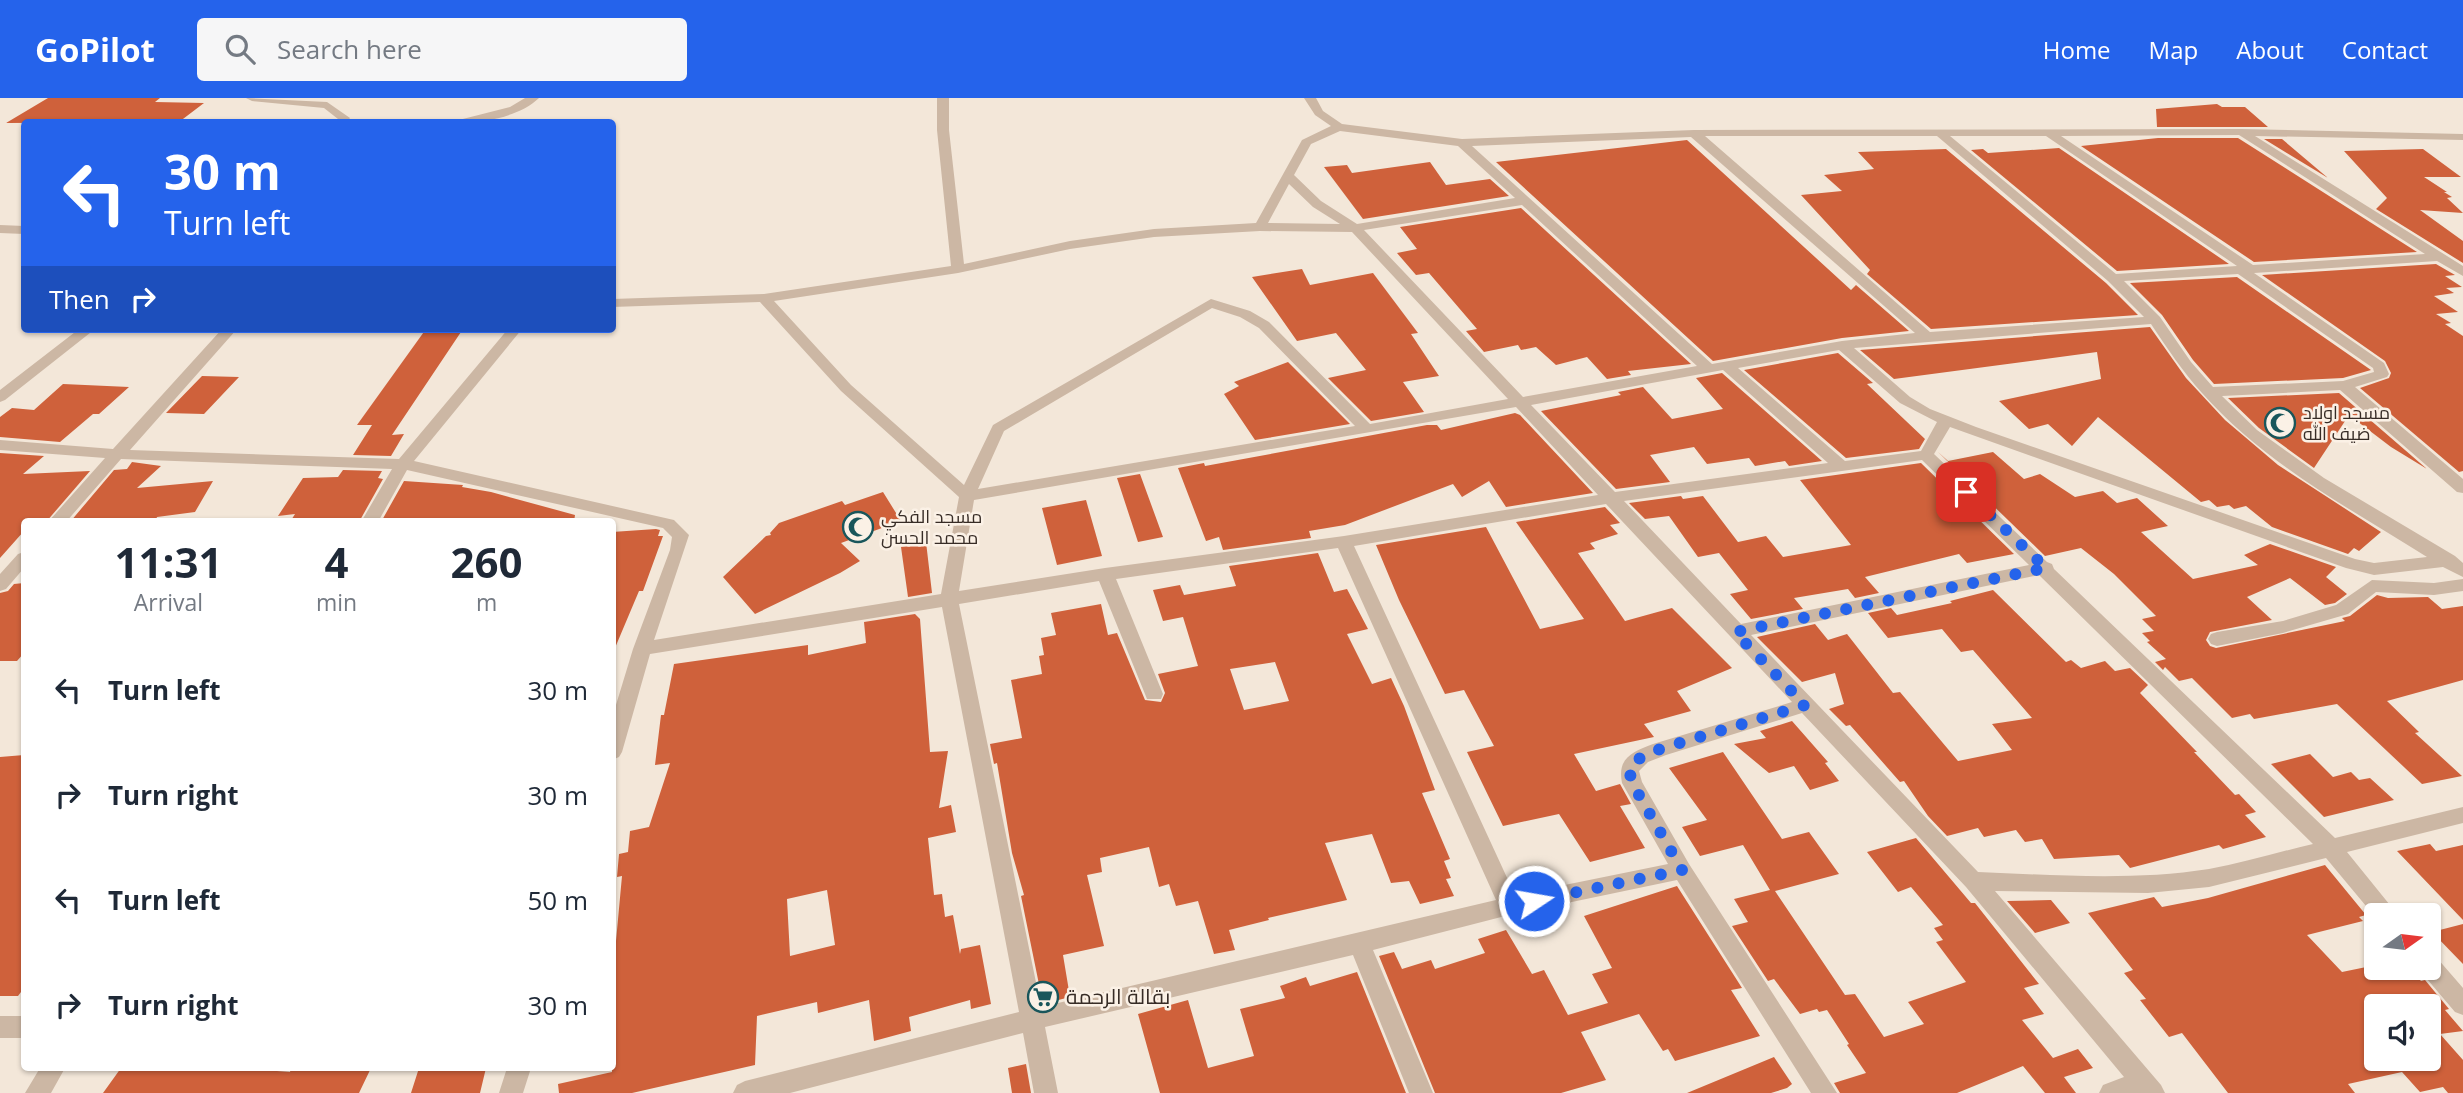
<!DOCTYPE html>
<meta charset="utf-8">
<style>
:root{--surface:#fff;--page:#f6f6f7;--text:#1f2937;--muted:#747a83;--accent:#2563eb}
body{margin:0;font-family:"Open Sans",Cairo,sans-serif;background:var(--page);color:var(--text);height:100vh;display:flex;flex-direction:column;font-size:26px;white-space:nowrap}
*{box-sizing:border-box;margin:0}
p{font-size:23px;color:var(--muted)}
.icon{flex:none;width:38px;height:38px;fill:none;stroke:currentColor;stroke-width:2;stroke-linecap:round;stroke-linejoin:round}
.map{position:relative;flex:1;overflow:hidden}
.side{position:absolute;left:21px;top:420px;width:595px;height:553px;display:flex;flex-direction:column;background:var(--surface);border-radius:7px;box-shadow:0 2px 5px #0004}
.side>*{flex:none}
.hud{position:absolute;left:21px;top:21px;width:595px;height:214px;border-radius:7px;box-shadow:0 2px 5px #0004;background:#2563eb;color:#fff;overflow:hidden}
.needle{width:46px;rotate:76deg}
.controls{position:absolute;left:2364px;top:805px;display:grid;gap:14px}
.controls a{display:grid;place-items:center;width:77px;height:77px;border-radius:7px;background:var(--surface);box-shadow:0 2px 5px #0004;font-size:35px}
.pin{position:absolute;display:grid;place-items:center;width:60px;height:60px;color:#fff;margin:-30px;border-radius:14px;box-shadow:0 4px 10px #0006}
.me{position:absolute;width:77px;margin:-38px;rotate:78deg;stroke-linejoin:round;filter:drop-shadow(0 0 5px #0008)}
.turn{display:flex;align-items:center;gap:24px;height:147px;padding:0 28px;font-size:32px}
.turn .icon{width:91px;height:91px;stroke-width:2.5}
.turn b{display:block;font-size:49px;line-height:60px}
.then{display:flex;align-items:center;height:66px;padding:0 28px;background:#0003;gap:14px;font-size:26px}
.eta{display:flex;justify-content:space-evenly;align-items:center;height:119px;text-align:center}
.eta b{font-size:42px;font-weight:700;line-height:49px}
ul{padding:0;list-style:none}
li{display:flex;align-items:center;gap:21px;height:105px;padding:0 28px}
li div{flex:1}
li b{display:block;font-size:26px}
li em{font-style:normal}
header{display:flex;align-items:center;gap:42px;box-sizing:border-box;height:98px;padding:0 35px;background:var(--accent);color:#fff}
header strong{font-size:33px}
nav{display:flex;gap:38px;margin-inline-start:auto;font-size:24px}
.search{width:490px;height:63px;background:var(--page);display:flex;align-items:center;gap:18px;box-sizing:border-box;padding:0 24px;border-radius:7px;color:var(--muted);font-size:26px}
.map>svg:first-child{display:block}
.building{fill:#cf613b;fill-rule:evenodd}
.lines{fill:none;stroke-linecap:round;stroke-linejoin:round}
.minor{fill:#ccb7a4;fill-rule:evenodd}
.route{stroke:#2563eb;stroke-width:12;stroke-dasharray:0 21.6}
.labels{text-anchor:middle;stroke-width:5;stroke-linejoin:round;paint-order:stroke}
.poi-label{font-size:18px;fill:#372c26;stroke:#fbf1e6;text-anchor:start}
.near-poi-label{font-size:21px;fill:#372c26;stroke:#fbf1e6;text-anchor:start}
</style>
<header>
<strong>GoPilot</strong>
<div class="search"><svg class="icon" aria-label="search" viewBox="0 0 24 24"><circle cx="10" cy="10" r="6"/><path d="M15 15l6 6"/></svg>Search here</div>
<nav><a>Home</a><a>Map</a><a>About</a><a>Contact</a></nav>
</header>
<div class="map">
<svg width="2463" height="995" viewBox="0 0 2463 995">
<rect width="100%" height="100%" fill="#f3e7d9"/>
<path class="building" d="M48 0H160L155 4 204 5 179 24 6 25Z
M2217 6 2222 9H2245L2268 29H2157L2156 11Z
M2158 40H2238L2417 154 2254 164 2081 48Z
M2264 41H2282L2328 80Z
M1687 42 1851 192 1856 187 1909 233 1842 240 1713 263 1496 64Z
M2059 50 2229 166 2117 173 1971 52 1983 51 1988 55Z
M1946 51 2106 185 2138 217 1931 231 1867 176 1870 172 1801 97 1842 93 1824 77 1874 71 1858 54Z
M2423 51 2461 79H2424L2447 94H2444L2452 99 2447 100 2463 115 2420 112 2463 143V165L2376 111 2387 100 2344 53Z
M1430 64 1446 87 1490 81 1509 98 1363 121 1324 69 1347 67 1352 75Z
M1521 110 1691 266 1628 273 1631 277 1607 281 1587 259 1556 267 1536 249 1521 252 1518 247 1484 254 1466 233 1477 231 1429 175 1416 177 1397 155 1417 151 1400 129Z
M2436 166 2455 177 2445 178 2462 189 2446 190 2454 195 2434 198 2458 214 2436 216 2451 225 2445 226 2463 238V373L2459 374 2360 290 2389 280 2391 275 2385 263 2262 177Z
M1302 171 1310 187 1373 175 1418 235 1411 236 1439 278 1403 284 1424 314 1371 323 1328 280 1366 272 1336 235 1297 243 1252 179Z
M2237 179 2371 272 2343 280 2214 286 2193 262 2162 217 2130 185Z
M2150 229 2186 280 2225 322 2278 367 2381 434 2359 453 2354 450 2348 456 2272 429 2246 408 2234 411 2229 407 2217 409 2209 402 2201 404 2098 319 2072 348 2048 326 2029 331 1999 303 2101 281 2097 254 1894 281 1860 252Z
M426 231H463L392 337 404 336 391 358 353 357 372 327H357Z
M1838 255 1873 285 1867 286 1925 341 1919 351 1846 360 1744 272Z
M1288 264 1350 326 1255 342 1224 296 1239 288 1234 284Z
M1722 275 1822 363 1789 368 1785 363 1755 368 1749 360 1707 366 1694 349 1650 357 1670 384 1616 391 1541 313 1621 297 1618 294 1643 289 1672 321 1723 311 1696 280Z
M202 278 239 279 204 316 166 315Z
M63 286 129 289 99 316H93L60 344 0 339V319L12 310 34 312Z
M2339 295 2427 371 2391 349 2349 317 2314 370 2259 330 2228 300Z
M1515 315 1520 317 1593 395 1506 409 1489 383 1462 399 1453 386 1345 427 1309 433 1311 440 1223 452 1219 439 1206 443 1178 370 1204 365 1205 368 1427 327H1437L1441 332Z
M1938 354 1948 363 1993 354 2024 381 2040 376 2075 399 2103 393 2117 405 2137 400 2168 428 2141 434 2193 481 2258 467 2244 457 2270 446 2336 469 2326 479 2347 496 2335 505 2325 507 2290 480 2247 499 2272 522 2210 534 2206 542 2210 548 2216 550 2345 523 2342 520 2350 518 2377 497 2388 500 2428 499 2442 511 2463 508V582L2387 603 2419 634 2415 635 2462 678 2422 686 2337 606 2254 621 2250 616 2232 620 2192 580 2179 583 2165 569 2163 572 2155 564 2166 561 2147 544 2150 543 2142 535 2154 533 2142 521 2156 518 2114 476 2081 450 2045 458Z
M0 355 44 358 23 376 90 373 46 424H24V433L0 460Z
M132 364 161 368 137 390 213 383 195 414 157 419 155 424H70L114 372 127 371Z
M1921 365 2014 456 1967 465 1959 456 1865 479 1879 495 1855 500 1848 491 1794 500 1803 511 1751 521 1730 496 1748 492 1719 455 1698 459 1669 418 1645 421 1629 405 1681 398 1683 401 1703 398 1738 444 1766 438 1783 459 1851 447 1800 382Z
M343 372 382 373 378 380 383 381 359 424H290L295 416 278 418 303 380 338 379Z
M1140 376 1163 439 1138 444 1117 380Z
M404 383 463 387 462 389 491 394 575 417 574 424H381Z
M883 394 901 423 841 445 860 463 840 475 755 516 723 479 766 438 771 437 770 435 779 425 842 403 845 407Z
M1086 402 1102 458 1057 467 1042 410Z
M1605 409 1620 425 1610 427 1618 436 1590 445 1595 451 1578 455 1625 523 1672 510 1732 570 1677 593 1691 613 1644 626 1654 639 1574 656 1596 693 1620 686 1631 706 1620 708 1645 750 1590 764 1559 716 1503 728 1467 654 1494 648 1464 592 1445 596 1399 502 1376 447 1486 429 1540 531 1584 521 1516 424Z
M656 431 660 432 658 438H663L643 493H639L612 557V434Z
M926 444 932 495 908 499 901 449Z
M1318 455 1334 494 1347 491 1368 531 1347 536 1372 586 1391 580 1404 608 1435 692 1422 695 1450 761 1444 763 1451 780 1446 781 1454 798 1420 806 1409 783 1391 785 1372 736 1325 745 1347 802 1268 820 1269 822 1229 832 1235 852 1214 856 1198 803 1176 808 1169 786 1159 789 1149 749 1100 760 1102 774 1087 777 1104 848 1063 857 1070 899 1043 906 1021 798 1024 797 1012 755 997 665 994 666 990 646 1022 640 1011 582 1042 576 1039 558 1044 557 1041 540 1056 537 1051 515 1101 506 1108 537 1117 535 1145 602 1161 604 1165 595 1158 576 1198 568 1183 519 1163 523 1153 492 1180 487 1184 497 1236 488 1229 468ZM1275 564 1289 603 1244 612 1230 571Z
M24 485V555L17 563H0V495L8 493 14 486Z
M1993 492 2066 564 2071 562 2081 570 2105 563 2115 573 2130 570 2148 587 2140 595 2197 654H2194L2235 697 2239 696 2256 714 2245 717 2266 739 2223 751 2219 747 2130 770 2119 757 2054 761 2042 741 2025 744 2016 732 1984 739 1978 730 1947 738 1928 718 1904 683 1900 684 1850 627 1846 628 1829 611 1844 606 1835 575 1802 584 1757 539 1815 526 1828 542 1847 536 1893 595 1900 594 1958 663 2012 652 1992 626 2032 620 1973 552 1961 554 1942 531 1888 540 1868 515 1891 510 1897 517 1952 505 1950 503Z
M915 516 920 521 930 654 948 653 939 710 951 707 956 734 928 740 934 797 942 796 945 819 953 817 960 856 961 851 980 847 991 906 971 911 970 902 909 919 911 933 874 943 869 902 818 915 817 904 757 918 755 967 632 995H559L558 986 612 974V844L616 843 622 778 617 779 619 756 628 754 630 733 649 729 670 665 655 667 661 617H664L674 566 808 547V557L866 545 864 524ZM827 792 835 847 790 858 787 801Z
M1792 623 1828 664 1825 665 1839 683 1810 692 1794 668 1769 675 1734 646 1766 640 1760 633Z
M1723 654 1782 741 1809 734 1839 776 1775 793 1845 897 1855 896 1884 939 1924 926 1908 904 1966 884 1936 844 1943 842 1934 830 1943 827 1911 789 1898 794 1867 754 1916 740 1971 805H1975L2039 886 2024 890 2044 916 2022 922 2053 960 2078 951 2093 970 2064 979 2076 995H2045L2023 968 1957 995H1840L1834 985 1866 975 1847 947 1849 946 1827 912 1819 914 1817 911 1800 916 1774 881 1768 883 1732 828 1748 824 1734 801 1770 792 1743 747 1700 758 1682 729 1707 722 1669 670Z
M2310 656 2333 679 2351 674 2359 682 2370 680 2394 702 2324 719 2271 666Z
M24 657V890L18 898H0V659Z
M2430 746 2436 753 2463 747V822L2397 753Z
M2325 767 2366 817 2359 819 2363 823 2307 837 2342 874 2376 867V870H2389L2394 876 2412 873 2421 883 2425 882 2449 911 2445 912 2463 933 2440 936 2463 962V995H2448L2443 989 2420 994 2402 974 2348 986 2355 995H2228L2182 935 2169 939 2140 902 2146 901 2124 875 2133 872 2088 815 2154 799 2162 809 2208 800ZM2376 908H2429V961H2376Z
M1677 788 1742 890 1731 892 1760 938 1675 963 1668 951 1663 953 1639 916 1581 934 1606 982 1561 995H1435L1379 858 1394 854 1402 871 1431 862 1435 871 1485 855 1478 841 1506 832 1532 876 1544 872 1568 917 1608 905 1592 876 1612 870 1584 818Z
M2051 802 2070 825 2035 835 2007 803Z
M2463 826V866L2432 834Z
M1357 874 1406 995H1160L1138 916 1188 902 1208 970 1254 958 1240 911 1285 900 1280 888 1306 879 1310 888Z
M1774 959 1792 986 1787 990 1771 995H1687Z
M1026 966 1031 995H1012L1008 970Z
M121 970H236L290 974 291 970H371L359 995H103Z
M419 970H486L480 995H411Z"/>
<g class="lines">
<path class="minor" d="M246 0 327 4 350 20 347 24H337L338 21 324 10 252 3Z
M525 0H539C518 20 479 26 451 24L510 9Z
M937 0H949V32L964 166 1070 143 1154 131 1256 125 1302 42 1331 28 1315 17 1304 0H1316L1323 13 1342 26 1462 41 1694 32 2241 31 2463 36V42L2255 38 2463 168V178L2437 163 2254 175 2384 265 2389 276 2387 279 2355 289 2463 381V395L2457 394 2340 292 2222 298 2257 332 2324 380 2455 458 2463 465V479L2443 469 2374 477 2346 470 1950 329 1934 356 2047 464 2052 466 2054 471 2335 740 2463 709V725L2347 754 2398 817H2376V820L2326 760 2209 789 2148 795 1995 793 2161 987 2165 995H2099L2103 987 2124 979 1966 789 1802 615 1666 657 1648 664 1639 673 1642 684 1689 766 1837 995H1811L1677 782 1509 817 1373 852 1433 995H1409L1353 857 1045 929 1058 995H1034L1023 935 790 995H733L737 987 745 983 1019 914 942 509 650 556 622 654 619 659 612 662V620L633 551 670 452 672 439 663 430 407 372 378 424H361L392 371 121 361 66 424H48L105 360 0 352V342L113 351 222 231H237L130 352 399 361 508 231H522L414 363 674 422 689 437 654 542 941 496 959 399 841 293 760 204 612 209V201L764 196 951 168 937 32ZM1340 33 1458 48 1515 100 1357 126 1321 103 1294 77 1311 46ZM2239 37 2425 156 2253 167 2061 38ZM1705 38H1937L2108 183 2144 219 1930 234ZM1950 38H2046L2237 168 2116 176ZM1691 39 1915 235 1842 243 1712 266 1472 48ZM1289 86 1313 109 1340 126 1268 125ZM1522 107 1697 268 1523 299 1364 132ZM1260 133 1352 134 1508 301 1370 326 1269 224 1250 213 1211 201 993 327 964 387 851 287 774 203 958 175 1070 151 1154 139ZM2238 176 2373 270 2374 274 2343 283 2213 289 2191 264 2160 219 2124 183ZM1212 210 1240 219 1259 230 1355 328 978 391 1004 333ZM2151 226C2167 250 2183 274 2202 295 2264 365 2349 410 2427 459L2374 465 2355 461 1976 329 1930 311 1910 299 1854 250ZM1839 252 1900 305 1937 324 1921 353 1845 363 1738 270ZM1723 272 1828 365 1615 394 1531 307ZM1516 309 1598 397 1344 438 1105 470 959 493 974 402ZM1922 362 2029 467 1741 526 1624 403ZM1606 406 1792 604 1653 646C1632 654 1617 660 1622 685L1668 766 1515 797 1354 448ZM1338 450 1496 802 1041 909 959 506 1099 483 1145 596 1147 601H1161L1163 596 1116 481ZM2039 477 2313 746C2278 754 2243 765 2209 771 2133 783 2054 777 1978 774L1751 537Z
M0 127 24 128V136L0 135Z
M79 231H95L5 302 0 304V292Z
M24 454V470L6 491 0 493V476L18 456Z
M2463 481V493L2434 497 2376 494 2348 516 2283 535 2217 548 2211 546 2208 541 2211 536 2217 534 2283 523 2336 507 2372 482 2434 485Z
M2429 857 2437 860 2463 890V917L2455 914 2421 874 2419 870H2429Z
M0 918H24V940H0Z
M40 970H65L51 995H25Z
M507 970H531L523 995H499Z"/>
</g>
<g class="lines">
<path class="route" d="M1534 803 1682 772 1632 685 1629 671 1641 659 1660 651 1805 607 1735 534 2046 470 1966 394"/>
</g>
<defs>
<g id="mosque-ring" transform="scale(1.575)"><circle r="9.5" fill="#fbf1e6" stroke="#19565b" stroke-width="1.5"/><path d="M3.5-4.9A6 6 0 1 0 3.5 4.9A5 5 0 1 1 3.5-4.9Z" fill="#19565b"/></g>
<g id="supermarket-ring" transform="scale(1.575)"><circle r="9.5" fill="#fbf1e6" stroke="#19565b" stroke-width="1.5"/><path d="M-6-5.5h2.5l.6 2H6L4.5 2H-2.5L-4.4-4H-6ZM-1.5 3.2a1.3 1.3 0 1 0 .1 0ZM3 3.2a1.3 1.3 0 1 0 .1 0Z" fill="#19565b"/></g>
</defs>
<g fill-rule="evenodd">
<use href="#mosque-ring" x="2280" y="325"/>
<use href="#mosque-ring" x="858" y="429"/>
<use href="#supermarket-ring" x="1043" y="899"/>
</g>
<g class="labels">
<g class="poi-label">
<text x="2303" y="321">مسجد اولاد<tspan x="2303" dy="21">ضيف الله</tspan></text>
<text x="881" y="425">مسجد الفكي<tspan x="881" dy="21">محمد الحسن</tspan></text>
</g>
<g class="near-poi-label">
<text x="1066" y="906">بقالة الرحمة</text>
</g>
</g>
</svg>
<div class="controls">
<a><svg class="needle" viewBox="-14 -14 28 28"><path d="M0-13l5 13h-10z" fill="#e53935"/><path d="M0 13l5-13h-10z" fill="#747a83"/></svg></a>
<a><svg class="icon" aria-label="sound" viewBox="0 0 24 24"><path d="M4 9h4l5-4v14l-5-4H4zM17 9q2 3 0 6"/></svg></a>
</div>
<div class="pin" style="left:1966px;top:394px;background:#d93025"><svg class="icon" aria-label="arrive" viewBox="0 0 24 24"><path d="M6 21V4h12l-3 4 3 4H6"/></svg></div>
<svg class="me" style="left:1534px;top:803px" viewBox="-20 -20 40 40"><circle r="17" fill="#2563eb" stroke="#fff" stroke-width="3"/><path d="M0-11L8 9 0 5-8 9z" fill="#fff"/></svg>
<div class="hud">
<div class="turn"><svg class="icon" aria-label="left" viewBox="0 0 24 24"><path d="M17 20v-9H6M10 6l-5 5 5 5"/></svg><div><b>30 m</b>Turn left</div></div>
<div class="then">Then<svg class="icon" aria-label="right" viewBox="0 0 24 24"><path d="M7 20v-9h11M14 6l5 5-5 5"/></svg></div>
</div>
<section class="side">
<div class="eta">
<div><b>11:31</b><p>Arrival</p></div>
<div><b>4</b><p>min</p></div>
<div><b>260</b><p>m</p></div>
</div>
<ul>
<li><svg class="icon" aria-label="left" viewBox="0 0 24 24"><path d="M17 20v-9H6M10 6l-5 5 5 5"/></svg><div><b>Turn left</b></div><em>30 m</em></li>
<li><svg class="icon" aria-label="right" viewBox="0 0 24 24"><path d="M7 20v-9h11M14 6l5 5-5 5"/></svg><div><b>Turn right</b></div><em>30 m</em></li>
<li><svg class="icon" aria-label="left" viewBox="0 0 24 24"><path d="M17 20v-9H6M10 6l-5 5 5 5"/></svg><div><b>Turn left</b></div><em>50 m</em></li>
<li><svg class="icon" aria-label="right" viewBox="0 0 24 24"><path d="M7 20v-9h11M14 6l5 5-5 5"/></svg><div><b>Turn right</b></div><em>30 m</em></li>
</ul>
</section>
</div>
